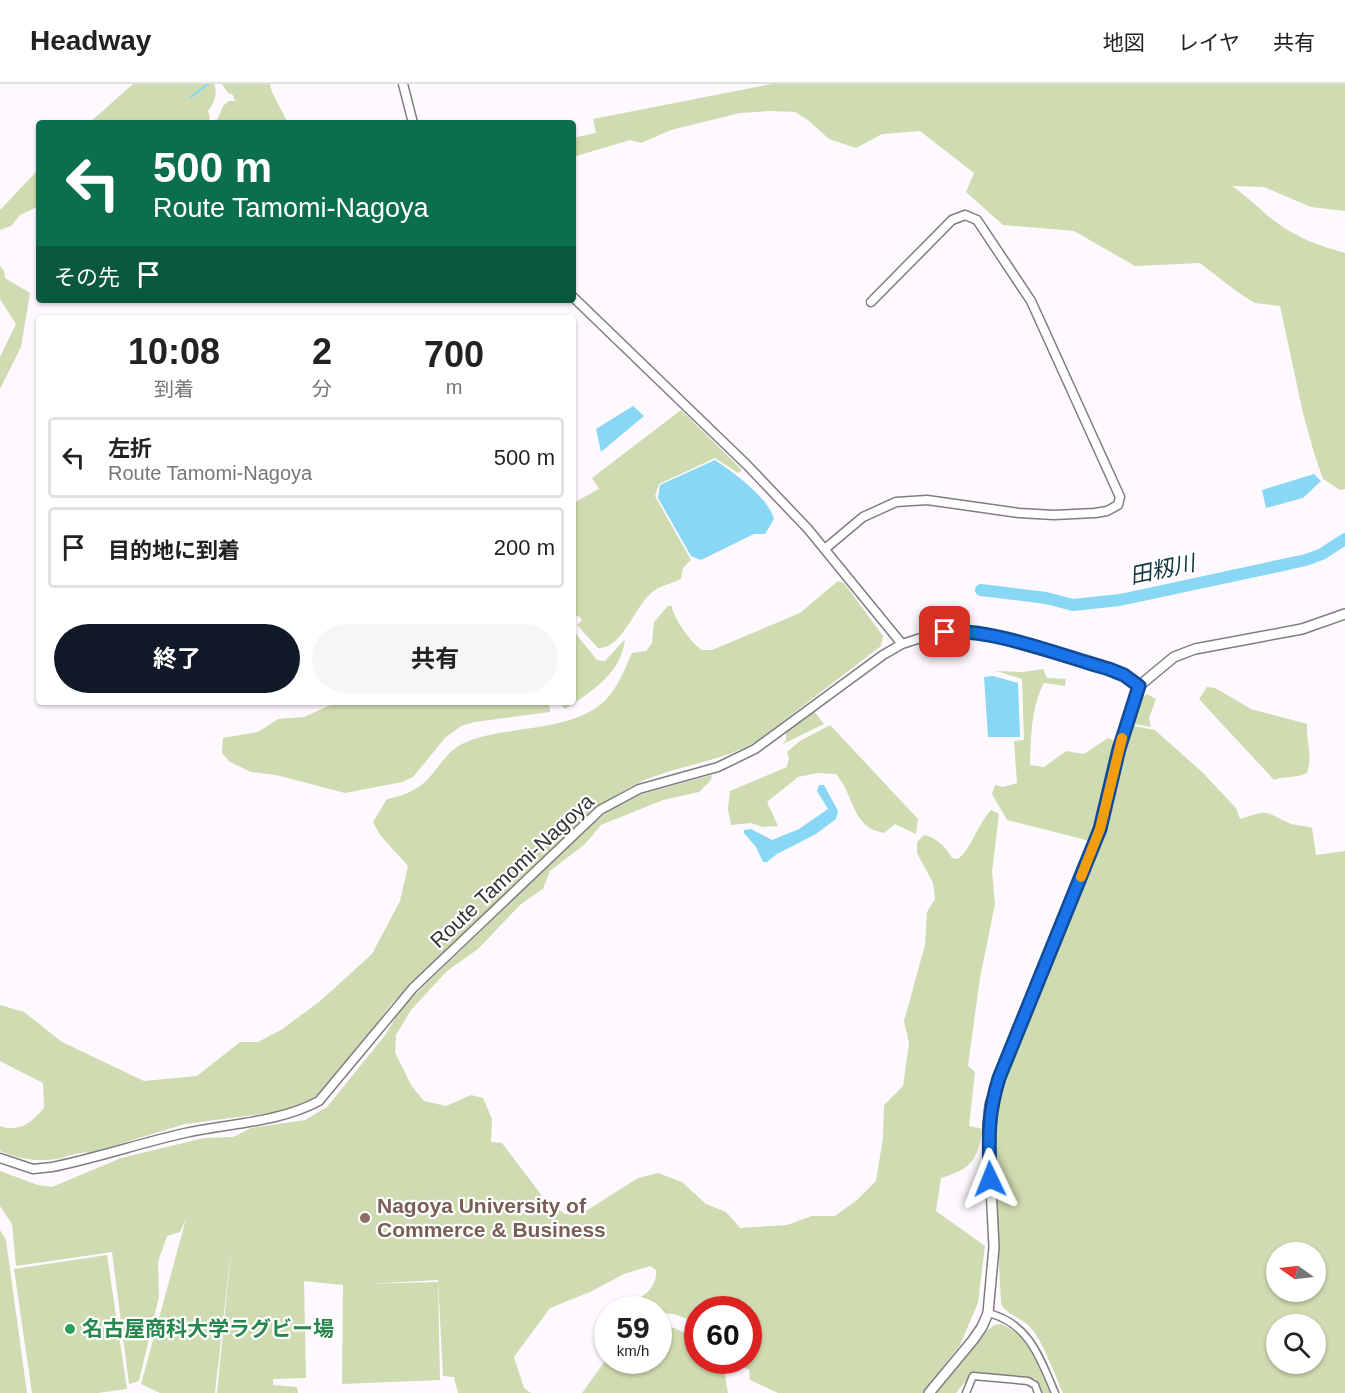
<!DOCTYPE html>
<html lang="ja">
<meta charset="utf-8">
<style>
:root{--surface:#fff;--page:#f6f6f6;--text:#222;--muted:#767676;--line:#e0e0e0;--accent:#111827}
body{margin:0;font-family:Arial,"Noto Sans JP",sans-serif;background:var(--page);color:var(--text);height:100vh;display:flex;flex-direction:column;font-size:22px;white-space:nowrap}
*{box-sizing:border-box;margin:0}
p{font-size:20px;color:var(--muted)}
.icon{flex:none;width:33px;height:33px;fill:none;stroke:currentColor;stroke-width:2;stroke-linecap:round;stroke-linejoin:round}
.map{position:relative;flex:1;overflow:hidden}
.side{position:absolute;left:36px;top:231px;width:540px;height:390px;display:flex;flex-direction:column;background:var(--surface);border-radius:6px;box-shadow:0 2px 4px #0004}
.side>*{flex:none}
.top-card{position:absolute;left:36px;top:36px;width:540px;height:183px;border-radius:6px;box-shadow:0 2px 4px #0004;background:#0b6e4f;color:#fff;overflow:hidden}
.needle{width:39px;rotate:284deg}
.controls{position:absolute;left:1266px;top:1158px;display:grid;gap:12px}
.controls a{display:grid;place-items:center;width:60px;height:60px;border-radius:50%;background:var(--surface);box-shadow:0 2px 4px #0004;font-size:30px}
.speed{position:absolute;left:594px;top:1212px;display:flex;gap:12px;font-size:30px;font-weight:700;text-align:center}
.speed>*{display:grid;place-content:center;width:78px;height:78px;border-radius:50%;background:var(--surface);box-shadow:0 2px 4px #0004;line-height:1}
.speed small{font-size:15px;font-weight:400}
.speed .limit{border:9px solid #d22;background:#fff;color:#111}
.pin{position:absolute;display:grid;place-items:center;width:51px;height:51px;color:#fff;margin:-26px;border-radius:12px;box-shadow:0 3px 9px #0006}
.me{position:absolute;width:66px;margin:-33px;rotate:358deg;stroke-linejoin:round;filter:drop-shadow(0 0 4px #0008)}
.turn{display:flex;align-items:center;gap:21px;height:126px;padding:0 18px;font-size:27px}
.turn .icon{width:78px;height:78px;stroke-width:2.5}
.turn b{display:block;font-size:42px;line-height:51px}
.then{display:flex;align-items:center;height:57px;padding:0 18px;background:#0003;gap:12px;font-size:22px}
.eta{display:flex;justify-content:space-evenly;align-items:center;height:102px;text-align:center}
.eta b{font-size:36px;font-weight:700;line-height:42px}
.primary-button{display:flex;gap:12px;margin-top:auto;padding:12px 18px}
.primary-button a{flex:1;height:69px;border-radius:36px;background:var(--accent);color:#fff;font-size:24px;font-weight:700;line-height:69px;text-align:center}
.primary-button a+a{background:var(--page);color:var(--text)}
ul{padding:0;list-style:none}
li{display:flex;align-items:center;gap:18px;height:81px;margin:0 12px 9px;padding:0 6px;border:3px solid var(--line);border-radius:6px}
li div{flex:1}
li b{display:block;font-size:22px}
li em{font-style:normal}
header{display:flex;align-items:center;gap:36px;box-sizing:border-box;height:84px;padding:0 30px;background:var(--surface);border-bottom:2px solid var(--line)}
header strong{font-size:28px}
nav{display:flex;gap:33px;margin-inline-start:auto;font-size:21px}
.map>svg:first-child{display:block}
.green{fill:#cfdbb0;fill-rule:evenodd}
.water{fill:#88d7f4}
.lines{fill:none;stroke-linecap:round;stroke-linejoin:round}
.stream{stroke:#88d7f4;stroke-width:2}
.river{stroke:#88d7f4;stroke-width:12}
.street-casing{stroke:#817c81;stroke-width:9}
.secondary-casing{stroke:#817c81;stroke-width:11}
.primary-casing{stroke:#817c81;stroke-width:12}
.street{stroke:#fff;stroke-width:6}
.secondary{stroke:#fff;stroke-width:8}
.primary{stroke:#fff;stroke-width:9}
.route-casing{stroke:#114b97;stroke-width:15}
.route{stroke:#1a73e8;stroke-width:10}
.slow{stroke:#f59e0b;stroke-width:10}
.education-dot{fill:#8d6e63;stroke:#fff;stroke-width:2}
.leisure-dot{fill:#2e9e5b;stroke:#fff;stroke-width:2}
.labels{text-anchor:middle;stroke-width:4.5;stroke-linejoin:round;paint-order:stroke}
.street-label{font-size:21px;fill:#353335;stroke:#fff}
.education-label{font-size:21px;font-weight:bold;fill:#785e54;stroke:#fff;text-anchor:start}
.leisure-label{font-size:21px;font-weight:bold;fill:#27864d;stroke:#fff;text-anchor:start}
.water-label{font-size:22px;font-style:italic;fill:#123743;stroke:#fff}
</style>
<header>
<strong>Headway</strong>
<nav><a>地図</a><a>レイヤ</a><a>共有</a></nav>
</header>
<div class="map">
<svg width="1345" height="1309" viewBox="0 0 1345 1309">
<rect width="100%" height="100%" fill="#fef9fe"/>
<path class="green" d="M133 0H214C218 11 214 18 208 27L210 34 208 39H89Z
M222 0H270L272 8 288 39H216L223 22 229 17H235L233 11 228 9Z
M772 0H1345V127L1311 123 1264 103 1232 102C1248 113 1261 127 1276 138 1297 154 1320 162 1345 169V405L1340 406 1323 395 1314 369 1303 329 1280 222 1255 219 1236 207 1200 179 1135 182 1074 147 1003 141 966 108 974 89 920 47 882 50 856 64 829 55 808 36 795 28 771 27 740 29 671 46 641 59 630 56 573 73V54L596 49 593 35Z
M39 85V122L20 131 11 142 0 146V126Z
M0 182 4 187 5 194 30 209 21 263 0 305V273L16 240 0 215Z
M681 326 742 386 738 389 715 374 659 400 655 412 691 476 683 484 681 495C673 499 660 502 655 506 635 519 623 566 598 564L577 541 582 536 579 532 573 533V415L575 418 599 405 592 394Z
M838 497 844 499 883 552 881 562 757 657C719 679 677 681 638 699 617 709 600 722 583 735L392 919 349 976 323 1007 313 1014 294 1023 270 1029 185 1040 90 1069C79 1067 68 1073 57 1075 37 1078 18 1075 0 1067V1042C20 1049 32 1038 44 1024L43 999 0 977V921L24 928 62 958 144 997 197 992 240 958H258L281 946 319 918 372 870 400 817 408 782 380 751 373 738 387 715C402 712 413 708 425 698 438 686 446 667 464 659 509 639 583 651 613 607 621 595 626 582 632 569L646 567 652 559 654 538 668 522H672C672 532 693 562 702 566 703 566 711 566 712 566L800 529Z
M573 546 597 576 605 577 625 555C622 589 591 608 565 625L558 618H573Z
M1043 585 1047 594 1066 595 1065 602 1044 599C1031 623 1031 654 1030 681L1044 683 1066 667 1084 670 1108 654 1116 658 1090 757 1007 736 992 710 995 701 1003 703 1017 699 1014 657 1024 656 1022 595 996 587 1023 588Z
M1207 603 1215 604 1251 625 1307 640C1306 658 1313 671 1307 689 1294 695 1287 691 1274 696L1199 615Z
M1147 610 1156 615 1149 634 1151 643 1134 640 1132 637 1143 613Z
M337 618H549L550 628 474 638 461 642 445 654 413 693 402 698 345 709 276 691 251 688 230 678 222 669 223 654 258 648 278 635 304 633Z
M814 627 824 640 783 660 786 656V648Z
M830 641 918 735 916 750 895 740 884 749C851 743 856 714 836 690L818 689 798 693 767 718 778 742 763 743 751 739 731 741 728 725 730 707 787 683 789 674 787 668 800 657Z
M1134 642 1155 646 1203 689 1236 724 1240 735C1270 726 1261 726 1289 739 1296 742 1304 741 1312 744L1316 771 1345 767V1309H1063C1054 1290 1043 1256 1029 1242 1021 1234 1004 1229 1001 1219L993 1067 995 1027 1003 996 1109 739 1126 668ZM1276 1168H1316V1208H1276ZM1276 1240H1316V1280H1276Z
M712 691 711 696 699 708 663 716 601 741 585 760 550 787 543 805 521 820 478 865 447 887 411 926 396 951 395 968 411 1001 424 1017 446 1022 471 1011 483 1014 492 1035 491 1058 502 1059 546 1117 565 1130H581L638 1094 658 1089 682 1098 706 1120 726 1128 740 1144 787 1141 812 1132H835L857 1116 876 1097 883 1054 884 1021 903 1002 909 959 904 937 925 861 927 828 935 815 933 799 917 769V758L924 751C937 754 945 762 952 774L958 775C972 764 977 741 991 726L999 730 992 788 995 820 980 894 968 982 975 988 969 1042 983 1045C977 1076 972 1085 941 1094L936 1127 985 1162 978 1219 960 1261 923 1309H778L750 1296 749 1286 730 1277 748 1276V1226H698L697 1239 674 1230 659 1229 658 1226 638 1225 641 1213C651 1207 657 1198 656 1186L650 1182 624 1190 590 1208 550 1224 514 1273 524 1304 531 1309H458L454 1293 443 1292 438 1196 367 1200 438 1198 440 1296 342 1300 343 1201 304 1197 306 1294 273 1295V1301L297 1303 298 1309H217L232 1158 215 1309H160L141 1300 186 1135 180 1148 167 1152 158 1178 159 1213 139 1297 129 1300 112 1168 16 1182 12 1140 0 1122V1087L38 1101 52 1103 121 1074 204 1054 233 1053 251 1044 305 1036 327 1023 386 950 401 924 593 739 618 720 635 712Z
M0 1146 6 1156 27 1309H0Z
M107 1171 127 1305 98 1309H32L14 1185Z
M1001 1240C1032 1253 1038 1280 1052 1309H1042L1036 1295 976 1289 971 1291 956 1309H934L987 1247 994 1241Z
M659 1242 674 1244 697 1254 698 1276 718 1277 724 1286 728 1309H582L607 1274 608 1276H658Z"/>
<path class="water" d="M633 322 644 332 601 368 596 345Z
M715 376C734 389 767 412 774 435L765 450H754L701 476 691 472 658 414 660 401Z
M1314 390 1321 397 1303 414 1266 424 1262 406Z
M993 592 1018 599 1020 653H988L984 593Z
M819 701H824L838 727 836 735 816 750 777 770 767 778H763L756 763 744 749V746L751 745 772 756 799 745 828 725 817 707Z"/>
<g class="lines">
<path class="stream" d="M191 13 208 0"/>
<path class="river" d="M981 506 1046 514 1073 521 1120 516 1306 476 1322 470 1345 455"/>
<g class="street-casing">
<path id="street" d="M988 1229C1029 1239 1040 1274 1055 1309
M966 1309 973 1292 1028 1297 1035 1301 1038 1309"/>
</g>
<g class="secondary-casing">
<path id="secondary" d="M403 0 413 39
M573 213 747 381 808 445 902 560
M826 464 863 433 896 418 927 416 1019 429 1054 431 1095 429 1107 427 1118 421 1120 413 1031 217 977 136 965 131 952 136 871 218
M0 1074 33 1085 52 1083C97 1074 140 1059 185 1049 230 1039 278 1039 319 1017L413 904 600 726 639 705 718 683 755 665 883 571 902 560 933 550 957 547 990 552 1109 585 1124 591 1139 602"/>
</g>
<g class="primary-casing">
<path id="primary" d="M929 1309 973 1256 982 1243 988 1229 994 1163 988 1041 990 1021 999 994 1100 745 1119 665 1139 602 1174 573 1195 565 1302 545 1345 530"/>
</g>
<use href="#street" class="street"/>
<use href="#secondary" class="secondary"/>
<use href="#primary" class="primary"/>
</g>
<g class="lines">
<g class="route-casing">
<path id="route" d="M945 548C989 543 1065 573 1109 585L1124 591 1139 602 1119 665 1100 745 999 994C987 1033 989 1055 990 1095"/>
</g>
<use href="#route" class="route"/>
<path class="slow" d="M1081 793 1100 745 1122 654"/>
</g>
<circle class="education-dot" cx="365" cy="1134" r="6"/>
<circle class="leisure-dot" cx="70" cy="1245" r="6"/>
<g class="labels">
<g class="street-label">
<text transform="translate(512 787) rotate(-43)" y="7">Route Tamomi-Nagoya</text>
</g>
<g class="education-label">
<text x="377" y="1129">Nagoya University of<tspan x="377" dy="24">Commerce &amp; Business</tspan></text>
</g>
<g class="leisure-label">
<text x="82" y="1252">名古屋商科大学ラグビー場</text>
</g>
<g class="water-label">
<text transform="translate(1162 485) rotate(-12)" y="8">田籾川</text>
</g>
</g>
</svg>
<div class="controls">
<a><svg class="needle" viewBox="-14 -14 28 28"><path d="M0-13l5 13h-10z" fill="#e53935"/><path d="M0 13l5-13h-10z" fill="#767676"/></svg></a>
<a><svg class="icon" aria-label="search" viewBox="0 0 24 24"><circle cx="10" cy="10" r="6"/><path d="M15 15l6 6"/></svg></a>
</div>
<div class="speed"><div>59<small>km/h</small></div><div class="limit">60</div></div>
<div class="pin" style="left:945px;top:548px;background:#d93025"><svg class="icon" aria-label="arrive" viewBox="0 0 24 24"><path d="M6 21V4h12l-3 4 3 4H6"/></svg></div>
<svg class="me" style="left:990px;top:1095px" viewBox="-20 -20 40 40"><path d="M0-17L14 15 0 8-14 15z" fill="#1a73e8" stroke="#fff" stroke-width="4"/></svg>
<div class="top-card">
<div class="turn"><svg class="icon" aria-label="left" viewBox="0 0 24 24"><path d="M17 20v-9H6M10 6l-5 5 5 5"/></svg><div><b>500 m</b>Route Tamomi-Nagoya</div></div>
<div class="then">その先<svg class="icon" aria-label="arrive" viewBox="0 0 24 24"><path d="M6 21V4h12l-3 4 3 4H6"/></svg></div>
</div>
<section class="side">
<div class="eta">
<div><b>10:08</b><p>到着</p></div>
<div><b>2</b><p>分</p></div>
<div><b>700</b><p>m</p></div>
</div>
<ul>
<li><svg class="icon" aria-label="left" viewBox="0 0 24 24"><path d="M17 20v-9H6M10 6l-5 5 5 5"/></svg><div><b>左折</b><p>Route Tamomi-Nagoya</p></div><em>500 m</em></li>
<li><svg class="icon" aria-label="arrive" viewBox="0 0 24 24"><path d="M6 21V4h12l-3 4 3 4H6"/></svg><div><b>目的地に到着</b></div><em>200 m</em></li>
</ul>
<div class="primary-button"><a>終了</a><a>共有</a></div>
</section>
</div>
